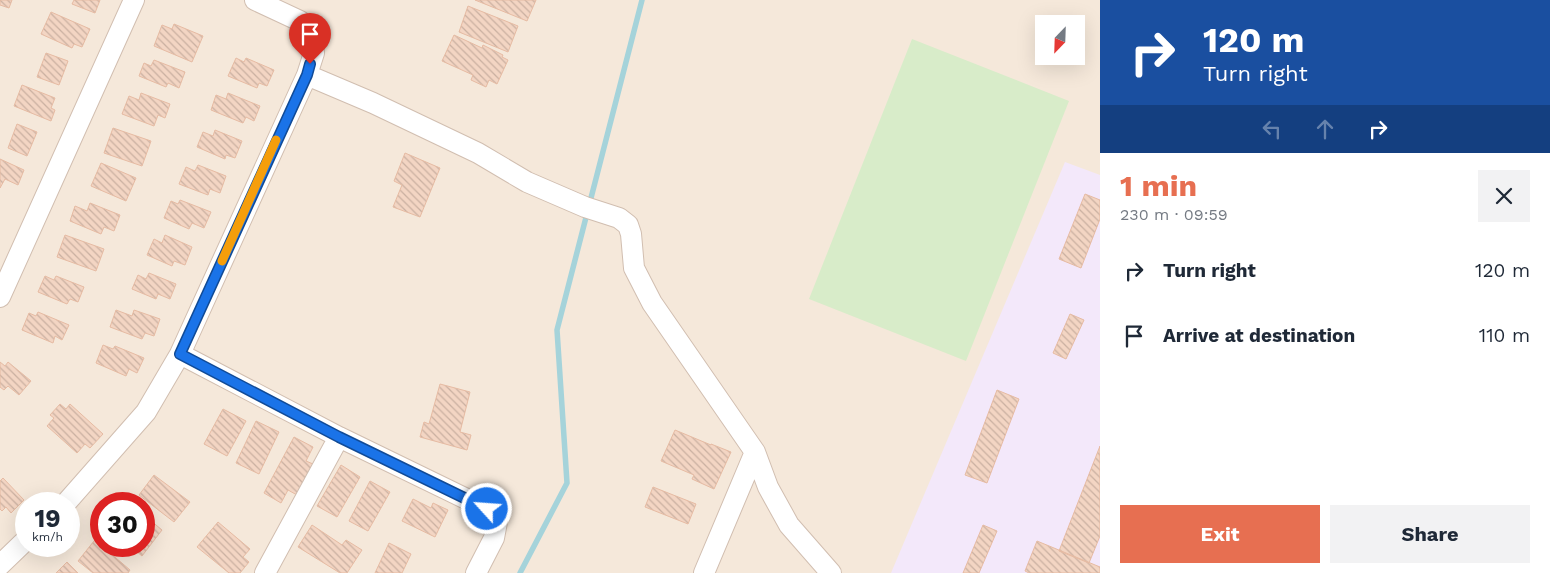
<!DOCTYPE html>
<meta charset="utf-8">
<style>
:root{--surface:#fff;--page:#f2f2f3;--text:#1f2937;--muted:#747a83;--accent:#e76f51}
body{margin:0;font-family:"Work Sans",sans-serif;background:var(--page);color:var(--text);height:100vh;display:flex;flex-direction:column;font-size:19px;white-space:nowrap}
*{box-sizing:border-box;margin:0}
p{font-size:16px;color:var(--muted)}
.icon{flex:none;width:28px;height:28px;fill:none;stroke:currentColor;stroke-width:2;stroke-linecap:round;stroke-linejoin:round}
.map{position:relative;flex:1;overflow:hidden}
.panel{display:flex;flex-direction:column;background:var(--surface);width:450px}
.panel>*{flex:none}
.guide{background:#1a4fa0;color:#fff;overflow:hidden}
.needle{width:32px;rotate:203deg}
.controls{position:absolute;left:1035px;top:15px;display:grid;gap:10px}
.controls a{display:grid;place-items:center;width:50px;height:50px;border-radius:0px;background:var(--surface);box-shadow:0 5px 20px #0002;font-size:25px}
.speed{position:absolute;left:15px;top:492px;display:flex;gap:10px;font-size:25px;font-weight:700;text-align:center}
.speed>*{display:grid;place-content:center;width:65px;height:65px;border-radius:50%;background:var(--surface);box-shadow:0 5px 20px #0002;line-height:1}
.speed small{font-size:12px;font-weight:400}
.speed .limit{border:8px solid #d22;background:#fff;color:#111}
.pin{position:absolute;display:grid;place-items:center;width:42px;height:42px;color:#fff;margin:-51px -21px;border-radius:50% 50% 50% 0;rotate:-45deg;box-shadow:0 0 5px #0007}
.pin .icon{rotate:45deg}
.me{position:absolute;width:55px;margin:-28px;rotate:296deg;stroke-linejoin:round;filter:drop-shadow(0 0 4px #0008)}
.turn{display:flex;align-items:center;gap:18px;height:105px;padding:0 20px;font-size:22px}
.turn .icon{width:65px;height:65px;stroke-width:2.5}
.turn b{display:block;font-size:35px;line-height:42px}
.lanes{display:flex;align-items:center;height:48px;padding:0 20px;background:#0003;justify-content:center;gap:25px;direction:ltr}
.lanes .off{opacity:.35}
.round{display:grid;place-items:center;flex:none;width:52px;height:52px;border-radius:0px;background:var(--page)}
.summary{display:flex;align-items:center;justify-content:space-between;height:85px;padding:0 20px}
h1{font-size:30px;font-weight:700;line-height:38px;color:var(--accent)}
.action{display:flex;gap:10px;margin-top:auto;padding:10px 20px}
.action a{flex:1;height:58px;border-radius:0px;background:var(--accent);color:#fff;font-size:20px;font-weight:700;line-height:58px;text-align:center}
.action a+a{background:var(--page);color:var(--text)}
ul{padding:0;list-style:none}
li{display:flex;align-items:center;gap:15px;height:65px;padding:0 20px}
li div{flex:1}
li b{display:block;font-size:19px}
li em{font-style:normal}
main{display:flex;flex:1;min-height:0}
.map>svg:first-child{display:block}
.residential{fill:#f5e8da;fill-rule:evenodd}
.education{fill:#f3e8fa}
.green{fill:#d8ecc9}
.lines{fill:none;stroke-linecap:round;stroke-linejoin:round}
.stream{stroke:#a5d3da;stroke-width:5.5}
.building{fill:url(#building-back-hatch);stroke:#e6bba3}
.minor-casing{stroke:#d1beb0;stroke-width:22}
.minor{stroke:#fff;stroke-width:20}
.route-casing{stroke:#114b97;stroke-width:12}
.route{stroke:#1a73e8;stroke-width:9}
.slow{stroke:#f59e0b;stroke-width:9}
</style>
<main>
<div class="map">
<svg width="1100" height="573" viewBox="0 0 1100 573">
<defs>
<pattern id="building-back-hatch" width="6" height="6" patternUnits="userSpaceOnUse" patternTransform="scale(1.25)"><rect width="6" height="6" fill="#f3d5c3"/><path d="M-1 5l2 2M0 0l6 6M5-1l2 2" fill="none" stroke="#cab0a1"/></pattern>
</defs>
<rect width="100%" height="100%" fill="#fdf6ec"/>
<path class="residential" d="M0 0H1100V573H0ZM1044 24H1076V56H1044ZM26 504H69V546H26ZM101 504H144V546H101Z"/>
<path class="education" d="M1065 162 1100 175V573H891Z"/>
<path class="green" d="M912 39 1069 101 966 361 809 299Z"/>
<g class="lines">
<path class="stream" d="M520 573 567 483 557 330 642 0"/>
</g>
<path class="building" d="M0 0H12L9 8 0 5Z
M74 0H100L95 13 72 4Z
M475 0H536L527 21Z
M468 6 518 26 508 52 459 32Z
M51 12 90 29 82 47 74 44 72 48 41 34Z
M174 24 203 36 192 62 154 46 162 25 172 29Z
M454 35 482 48 483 45 503 55 502 57 508 60 497 84 489 80 486 87 471 80 473 75 442 61Z
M46 53 68 61 59 85 37 77Z
M236 58 244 62 246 58 274 70 267 86 259 83 257 88 228 76Z
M154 60 185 72 179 88 168 83 166 87 139 76 144 63 151 66Z
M22 85 55 98 51 108 55 110 51 121 14 106Z
M141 93 170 104 165 118 158 115 154 126 122 114 129 96 139 100Z
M228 93 260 106 254 121 246 117 243 123 211 110 216 95 226 99Z
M17 124 37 132 27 156 8 148Z
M113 128 151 141 142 166 104 153Z
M215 130 242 141 235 158 226 155 225 159 197 147 203 132 213 136Z
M405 153 440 168 420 217 393 207 402 185 394 181Z
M0 159 24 170 18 185 5 179 0 188Z
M101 163 136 178 126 201 91 186Z
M198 165 226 176 220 193 210 189 208 195 179 184 186 167 195 171Z
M1085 194 1100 200V219L1081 268 1059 259Z
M180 200 211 212 204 228 192 223 189 229 164 218 171 201 178 204Z
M90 203 120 215 114 231 104 227 101 234 70 221 75 206 87 211Z
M65 235 104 249 96 271 57 257Z
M165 235 192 247 185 265 174 261 172 266 147 255 154 239 162 243Z
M149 273 176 284 170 299 158 294 156 299 132 289 138 275 146 279Z
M45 276 54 280 56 276 84 287 78 302 70 299 67 304 38 292Z
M116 310 132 316 134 310 160 319 154 336 145 333 142 339 110 327Z
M38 312 69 325 62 340 55 336 53 343 22 330 29 313 36 316Z
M1070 314 1084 320 1066 359 1053 353Z
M103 345 113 349 115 346 144 358 137 373 129 369 126 376 96 363Z
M0 362 5 366 8 362 31 381 19 395 8 386 4 390 0 387Z
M440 384 470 392 460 432 471 435 467 450 420 437 424 422 429 424Z
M997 390 1019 399 987 483 965 475Z
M60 404 66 409 70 404 103 434 90 448 85 444 77 453 47 426 54 418 50 415Z
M223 409 246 421 227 456 204 444Z
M256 421 279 432 259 474 236 463Z
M675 430 711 445V444L731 452 714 489 692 479 694 475 661 461Z
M294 437 313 447 306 461 313 464 297 495 288 490 281 503 264 493Z
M1100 446V536L1089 563 1059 551Z
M341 465 360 477 337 517 317 506Z
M154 475 190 502 174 522 139 495Z
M3 478 24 500 11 513 6 507 2 511 0 509V481Z
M370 481 390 492 368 531 349 521Z
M653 487 696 504 688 524 645 507Z
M413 499 431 508 433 503 448 510 435 537 402 521Z
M144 515 162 530 142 556 130 546H144Z
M218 522 250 549 243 557 249 562 240 573H229L197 547Z
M312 525 342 545 346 540 362 550 347 573H340L298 547Z
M983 525 997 531 979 573H963Z
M98 536 101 538V546L113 547 109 552 130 570 128 573H93L78 561Z
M1037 541 1100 567V573H1029L1025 571Z
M389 543 411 554 402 573H375Z
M67 562 78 573H56Z"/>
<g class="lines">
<g class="minor-casing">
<path id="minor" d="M307 75 373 103 478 153 527 182 585 207 619 218 628 225 631 234 634 268 652 303 755 452 768 487 789 525 831 573
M0 297 134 0
M180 354 339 437 487 509 497 522 494 538 476 573
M65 504 146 412 180 354 307 75 314 53 311 35 300 21 255 0
M0 565 26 540
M265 573 339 437
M704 573 755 452"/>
</g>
<use href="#minor" class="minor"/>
</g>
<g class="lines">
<g class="route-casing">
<path id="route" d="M310 64 307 75 180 354 339 437 487 509"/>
</g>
<use href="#route" class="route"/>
<path class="slow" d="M222 261 276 140"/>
</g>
</svg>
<div class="controls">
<a><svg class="needle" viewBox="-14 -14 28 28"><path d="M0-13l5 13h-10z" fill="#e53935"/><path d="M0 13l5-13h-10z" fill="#747a83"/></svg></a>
</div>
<div class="speed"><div>19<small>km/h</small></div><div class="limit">30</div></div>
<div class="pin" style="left:310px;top:64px;background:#d93025"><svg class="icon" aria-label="arrive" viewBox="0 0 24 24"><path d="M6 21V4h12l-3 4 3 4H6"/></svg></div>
<svg class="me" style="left:487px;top:509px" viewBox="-20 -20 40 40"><circle r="17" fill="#1a73e8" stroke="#fff" stroke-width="3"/><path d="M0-11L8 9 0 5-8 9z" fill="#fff"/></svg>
</div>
<section class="panel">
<div class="guide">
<div class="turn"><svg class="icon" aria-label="right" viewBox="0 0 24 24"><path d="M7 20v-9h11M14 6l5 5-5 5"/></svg><div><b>120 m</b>Turn right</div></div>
<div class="lanes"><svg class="icon off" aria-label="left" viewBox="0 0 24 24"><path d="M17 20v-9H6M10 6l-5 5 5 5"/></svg><svg class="icon off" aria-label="ahead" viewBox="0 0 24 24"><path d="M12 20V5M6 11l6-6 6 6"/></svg><svg class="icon" aria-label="right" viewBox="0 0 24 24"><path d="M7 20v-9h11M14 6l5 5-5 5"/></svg></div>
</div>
<div class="summary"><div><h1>1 min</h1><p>230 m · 09:59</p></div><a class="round"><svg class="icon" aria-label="close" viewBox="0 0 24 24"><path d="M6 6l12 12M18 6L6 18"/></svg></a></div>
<ul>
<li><svg class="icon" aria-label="right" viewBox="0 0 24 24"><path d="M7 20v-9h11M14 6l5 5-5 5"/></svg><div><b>Turn right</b></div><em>120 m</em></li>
<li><svg class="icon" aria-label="arrive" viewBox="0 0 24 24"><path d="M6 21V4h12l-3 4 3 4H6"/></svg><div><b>Arrive at destination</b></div><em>110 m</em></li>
</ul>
<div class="action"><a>Exit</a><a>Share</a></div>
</section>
</main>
